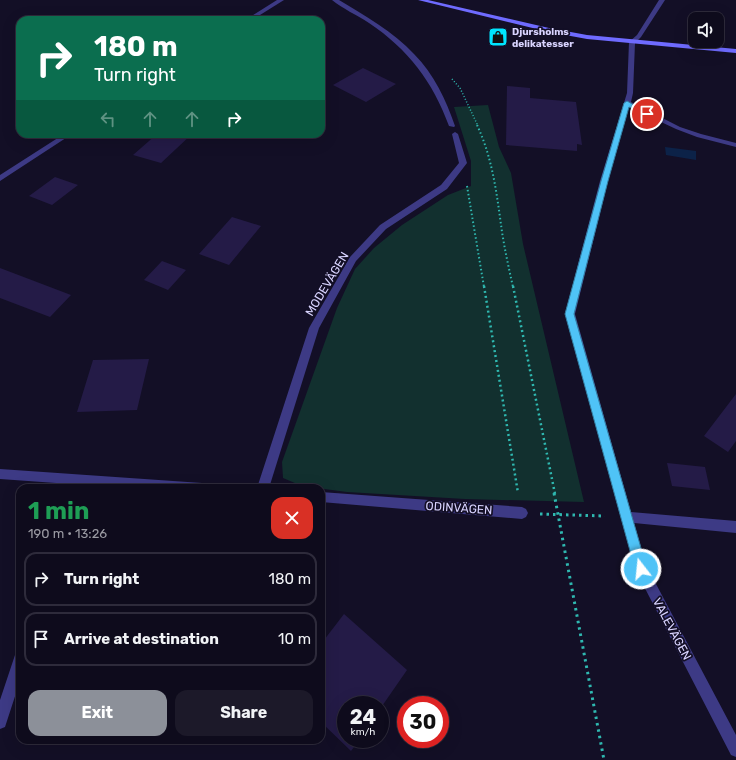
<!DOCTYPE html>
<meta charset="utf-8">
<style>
:root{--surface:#0e0b1c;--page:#1c1929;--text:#f1f3f6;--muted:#9b9ba3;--line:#2e2b3b;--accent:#8c9099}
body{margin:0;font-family:Rubik,sans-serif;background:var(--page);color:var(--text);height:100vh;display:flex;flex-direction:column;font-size:15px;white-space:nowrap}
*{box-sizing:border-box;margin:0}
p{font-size:13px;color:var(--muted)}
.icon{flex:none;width:22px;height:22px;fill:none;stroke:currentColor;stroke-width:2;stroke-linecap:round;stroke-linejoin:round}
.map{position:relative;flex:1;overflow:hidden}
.details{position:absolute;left:16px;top:484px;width:309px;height:260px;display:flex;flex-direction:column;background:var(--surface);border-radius:12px;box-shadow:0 4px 16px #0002,0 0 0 1px var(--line)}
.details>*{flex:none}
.guide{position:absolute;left:16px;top:16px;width:309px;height:122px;border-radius:12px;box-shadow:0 4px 16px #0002,0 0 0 1px var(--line);background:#0b6e4f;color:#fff;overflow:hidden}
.buttons{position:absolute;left:688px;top:12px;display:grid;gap:8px}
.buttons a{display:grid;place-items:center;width:36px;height:36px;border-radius:8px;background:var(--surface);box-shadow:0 4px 16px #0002,0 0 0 1px var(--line);font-size:20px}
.speed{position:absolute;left:337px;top:696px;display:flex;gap:8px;font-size:20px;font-weight:700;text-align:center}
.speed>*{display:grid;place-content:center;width:52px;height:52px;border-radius:50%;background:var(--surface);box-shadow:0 4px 16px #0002,0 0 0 1px var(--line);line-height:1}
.speed small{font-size:10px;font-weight:400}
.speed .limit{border:6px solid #d22;background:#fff;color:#111}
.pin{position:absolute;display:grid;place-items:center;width:34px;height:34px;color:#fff;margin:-17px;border:2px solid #fff;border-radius:50%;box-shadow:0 1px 4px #0007}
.me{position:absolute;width:44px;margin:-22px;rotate:344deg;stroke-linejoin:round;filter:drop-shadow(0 0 3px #0008)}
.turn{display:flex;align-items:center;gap:14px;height:84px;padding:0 12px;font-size:18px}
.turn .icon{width:52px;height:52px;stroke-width:2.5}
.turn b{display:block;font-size:28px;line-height:34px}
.lanes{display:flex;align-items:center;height:38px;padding:0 12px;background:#0003;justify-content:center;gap:20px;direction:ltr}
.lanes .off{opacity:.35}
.round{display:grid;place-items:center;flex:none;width:42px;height:42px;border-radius:12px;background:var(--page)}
.overview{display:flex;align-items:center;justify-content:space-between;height:68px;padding:0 12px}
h1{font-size:24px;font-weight:700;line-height:30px;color:#1e9e55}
.action{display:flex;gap:8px;margin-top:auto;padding:8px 12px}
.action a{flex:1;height:46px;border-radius:12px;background:var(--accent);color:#fff;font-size:16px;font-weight:700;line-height:46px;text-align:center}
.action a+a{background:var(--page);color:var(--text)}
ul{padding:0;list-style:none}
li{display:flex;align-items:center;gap:12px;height:54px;margin:0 8px 6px;padding:0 4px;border:2px solid var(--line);border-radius:12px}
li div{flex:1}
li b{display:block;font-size:15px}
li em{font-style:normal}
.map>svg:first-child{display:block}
.green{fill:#12302f}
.water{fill:#0c2248}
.building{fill:#241b47}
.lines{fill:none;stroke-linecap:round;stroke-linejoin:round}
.path-far3{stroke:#2fb8b0;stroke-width:1.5;stroke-dasharray:1 2;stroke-linecap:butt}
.path-far2{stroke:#2fb8b0;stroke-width:2;stroke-dasharray:1.5 2.5;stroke-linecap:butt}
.path-far1{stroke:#2fb8b0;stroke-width:2.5;stroke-dasharray:2 3;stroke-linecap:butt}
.path{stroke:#2fb8b0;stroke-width:3;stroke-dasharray:2.5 4;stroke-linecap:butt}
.lane{fill:#3d3a85;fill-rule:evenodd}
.street{fill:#3d3a85;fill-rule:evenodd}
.secondary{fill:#6f6bff;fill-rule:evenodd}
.route{fill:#4fc3f7;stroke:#337fa1}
.labels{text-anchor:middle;stroke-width:3.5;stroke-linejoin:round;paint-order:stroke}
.far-poi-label{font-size:10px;font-weight:bold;fill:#d9d4ff;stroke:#130f26;text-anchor:start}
.street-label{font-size:12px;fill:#d9d4ff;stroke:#130f26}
</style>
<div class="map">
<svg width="736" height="760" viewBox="0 0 736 760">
<rect width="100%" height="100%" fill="#130f26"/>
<path class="green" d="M488 105 499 147 511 173 523 244 584 502 465 499 347 492 302 486 283 478 282 462 337 308 355 269 374 248 402 225 448 195 471 186V161L454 107Z"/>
<path class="water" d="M665 147 696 151V160L666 155Z"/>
<path class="building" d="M363 68 396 84 366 102 333 85Z
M507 86 530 88V98L576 102 582 145 577 144V151L506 145Z
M157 134H192L161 163 133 155Z
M55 177 78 185 52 205 29 196Z
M232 217 261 226 229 265 199 254Z
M162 261 186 270 168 290 144 280Z
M0 268 71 295 50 317 0 298Z
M149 359 137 410 77 412 93 360Z
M736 394V441L728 452 704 436Z
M667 463 705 467 710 490 672 486Z
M344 614 407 670 380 709V705H346V739H360L351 751 321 722V644Z"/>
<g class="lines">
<path class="path-far3" d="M452 79 460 88 478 126"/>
<path class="path-far2" d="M477 125C493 159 497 196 502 232 505 251 509 269 513 287
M467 186 484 287"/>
<path class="path-far1" d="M484 286 518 493
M513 286 555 494"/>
<path class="path" d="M554 493 604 760
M540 514 605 516"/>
<path class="lane" d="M332 0H339C364 15 394 32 414 54 434 74 446 100 455 126L454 127 449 126C433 82 408 49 369 23 357 15 343 9 332 0Z
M455 132 458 134 467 163 447 189 386 229 356 261 319 328 269 488H257L309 328 350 257 380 225 441 185 459 163 452 134Z"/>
<path class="street" d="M277 0H284L252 20H245Z
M659 0H665L641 37 635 43 633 93 631 102 680 127 701 134 736 143V147L697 137 676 129 629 107 608 181 575 314 631 512 736 521V533L634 523 647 567 736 735V757L731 755 635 569 565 314 600 181 627 93 629 42 637 35Z
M64 134H72L0 181V175Z
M0 469 202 483 206 484 208 488H126L0 479Z
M321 492 522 507 526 509 528 513 526 517 522 519 321 502Z
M20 653V681L5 727 0 729V700L15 655Z"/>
<path class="secondary" d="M418 0H428L549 28 587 35 736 49V53L587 39 549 32Z"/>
</g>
<path class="route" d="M627 101 650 114 645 115 629 107 608 181 574 314 647 569 645 573 641 575 637 573 635 569 565 314 601 181 624 103Z"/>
<defs>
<g id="shop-square" transform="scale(1)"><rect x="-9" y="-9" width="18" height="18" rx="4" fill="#00e5ff" stroke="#130f26"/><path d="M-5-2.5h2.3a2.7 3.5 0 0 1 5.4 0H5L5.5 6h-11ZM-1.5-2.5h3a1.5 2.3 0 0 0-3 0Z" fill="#111"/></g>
</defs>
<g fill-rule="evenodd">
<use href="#shop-square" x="498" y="37"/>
</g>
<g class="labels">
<g class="far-poi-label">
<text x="512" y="35">Djursholms<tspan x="512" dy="12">delikatesser</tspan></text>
</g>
<g class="street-label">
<text transform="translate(327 284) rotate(-59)" y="4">MODEVÄGEN</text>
<text transform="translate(459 508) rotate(4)" y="4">ODINVÄGEN</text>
<text transform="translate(672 629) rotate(62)" y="4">VALEVÄGEN</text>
</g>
</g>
</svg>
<div class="buttons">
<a><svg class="icon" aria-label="sound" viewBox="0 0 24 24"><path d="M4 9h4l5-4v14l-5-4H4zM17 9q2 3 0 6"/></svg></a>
</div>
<div class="speed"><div>24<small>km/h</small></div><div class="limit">30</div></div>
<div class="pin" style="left:647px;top:114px;background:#d93025"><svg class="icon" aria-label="arrive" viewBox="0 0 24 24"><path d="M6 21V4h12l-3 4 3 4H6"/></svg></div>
<svg class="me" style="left:641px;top:569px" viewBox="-20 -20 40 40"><circle r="17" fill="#4fc3f7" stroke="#fff" stroke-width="3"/><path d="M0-11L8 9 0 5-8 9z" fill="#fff"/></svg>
<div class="guide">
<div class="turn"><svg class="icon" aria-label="right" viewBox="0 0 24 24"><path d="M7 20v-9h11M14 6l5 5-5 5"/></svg><div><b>180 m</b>Turn right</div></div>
<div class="lanes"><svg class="icon off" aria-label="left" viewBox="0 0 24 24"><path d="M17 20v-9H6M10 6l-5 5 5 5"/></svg><svg class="icon off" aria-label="ahead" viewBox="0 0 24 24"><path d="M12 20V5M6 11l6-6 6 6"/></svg><svg class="icon off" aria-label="ahead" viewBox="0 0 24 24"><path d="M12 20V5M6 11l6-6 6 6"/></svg><svg class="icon" aria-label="right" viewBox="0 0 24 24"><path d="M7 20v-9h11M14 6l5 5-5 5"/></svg></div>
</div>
<section class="details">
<div class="overview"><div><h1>1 min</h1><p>190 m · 13:26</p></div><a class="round" style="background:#d93025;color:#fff"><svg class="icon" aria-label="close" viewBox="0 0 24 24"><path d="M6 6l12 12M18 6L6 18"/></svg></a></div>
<ul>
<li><svg class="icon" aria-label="right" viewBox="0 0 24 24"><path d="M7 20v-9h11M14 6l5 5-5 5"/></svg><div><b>Turn right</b></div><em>180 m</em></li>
<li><svg class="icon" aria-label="arrive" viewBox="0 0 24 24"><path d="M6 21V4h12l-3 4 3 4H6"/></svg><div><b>Arrive at destination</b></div><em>10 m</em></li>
</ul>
<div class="action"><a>Exit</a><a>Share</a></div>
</section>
</div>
